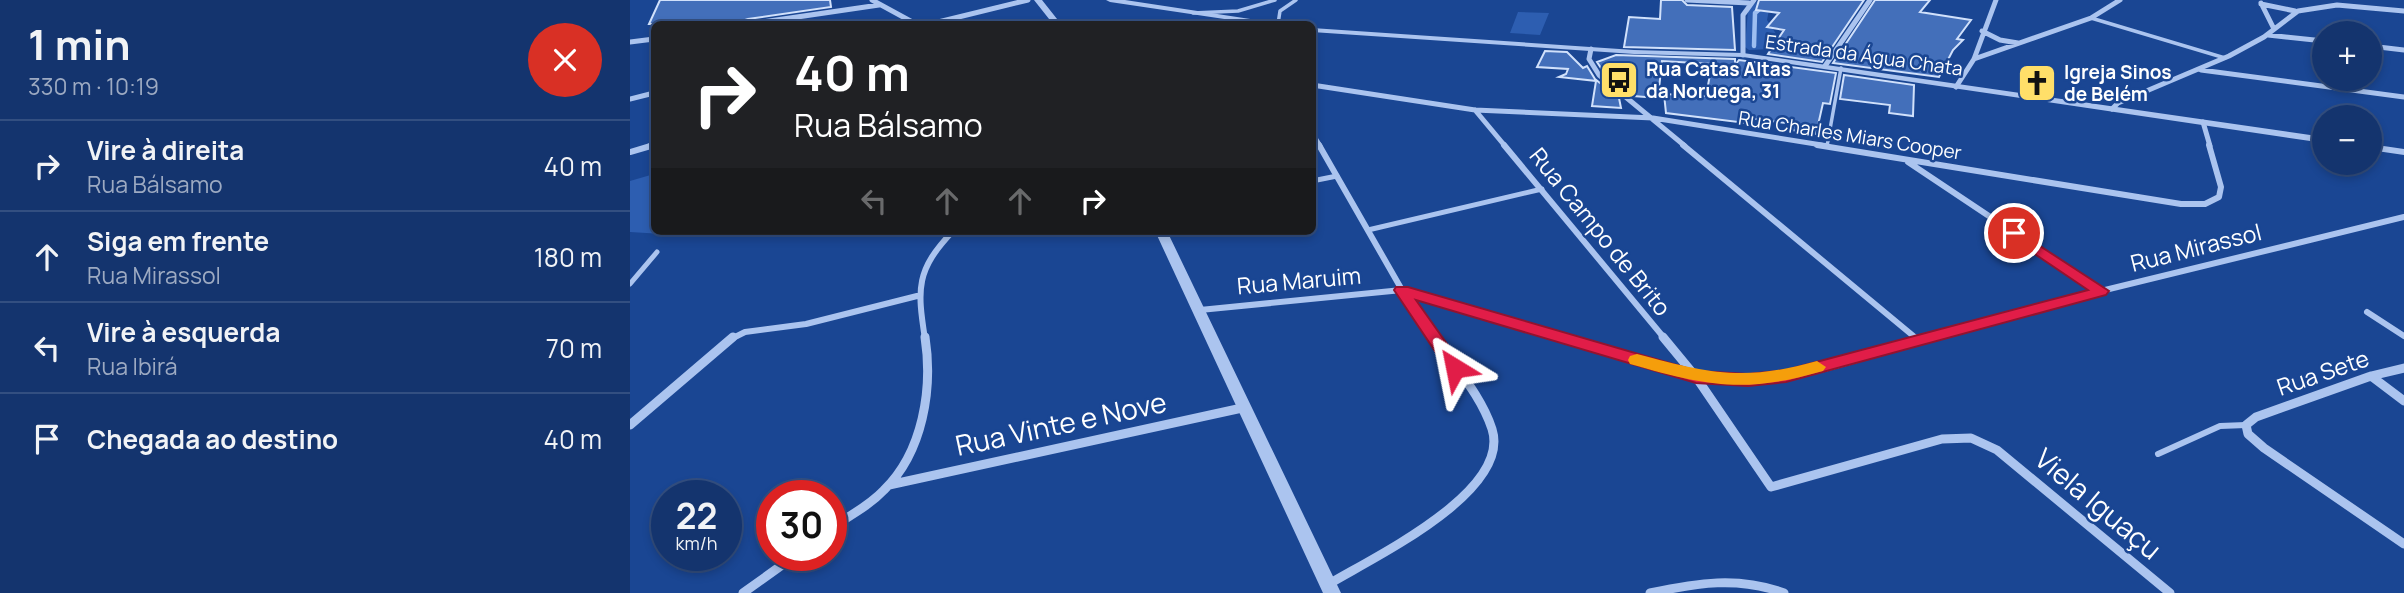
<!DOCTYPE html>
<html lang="pt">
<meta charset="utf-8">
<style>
:root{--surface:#14346e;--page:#213f76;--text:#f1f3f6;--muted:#9daac2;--line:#334f81}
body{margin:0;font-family:Manrope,sans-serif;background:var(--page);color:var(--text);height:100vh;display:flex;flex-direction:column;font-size:26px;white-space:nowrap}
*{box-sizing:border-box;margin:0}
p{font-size:23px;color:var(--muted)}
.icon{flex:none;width:38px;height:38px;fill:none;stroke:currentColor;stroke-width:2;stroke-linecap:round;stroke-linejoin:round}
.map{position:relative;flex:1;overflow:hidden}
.side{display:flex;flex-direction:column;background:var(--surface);width:630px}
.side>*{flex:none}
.hud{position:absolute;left:21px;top:21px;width:665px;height:214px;border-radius:10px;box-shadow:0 4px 10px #0003,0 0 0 2px var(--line);background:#202124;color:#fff;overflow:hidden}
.buttons{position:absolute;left:1682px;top:21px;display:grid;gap:14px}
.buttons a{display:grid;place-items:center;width:70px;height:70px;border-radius:50%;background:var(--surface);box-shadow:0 4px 10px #0003,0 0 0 2px var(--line);font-size:35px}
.speed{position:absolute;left:21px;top:480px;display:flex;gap:14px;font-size:35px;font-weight:700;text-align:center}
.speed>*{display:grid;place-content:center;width:91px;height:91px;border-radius:50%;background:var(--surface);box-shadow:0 4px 10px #0003,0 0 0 2px var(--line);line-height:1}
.speed small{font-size:18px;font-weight:400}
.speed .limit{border:10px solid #d22;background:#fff;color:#111}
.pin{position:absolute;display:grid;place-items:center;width:60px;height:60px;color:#fff;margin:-30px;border:4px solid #fff;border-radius:50%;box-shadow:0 2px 7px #0007}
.me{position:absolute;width:77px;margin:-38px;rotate:325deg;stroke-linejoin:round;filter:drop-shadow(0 0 5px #0008)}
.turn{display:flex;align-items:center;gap:24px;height:147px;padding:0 28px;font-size:32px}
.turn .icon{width:91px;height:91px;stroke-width:2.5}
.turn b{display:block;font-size:49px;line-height:60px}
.lanes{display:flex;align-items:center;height:66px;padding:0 28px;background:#0003;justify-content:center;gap:35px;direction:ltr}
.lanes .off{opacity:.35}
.round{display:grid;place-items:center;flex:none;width:74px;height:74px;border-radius:37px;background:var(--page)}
.overview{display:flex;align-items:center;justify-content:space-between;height:119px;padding:0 28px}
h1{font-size:42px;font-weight:700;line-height:52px}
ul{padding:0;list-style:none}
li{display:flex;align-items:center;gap:21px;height:91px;padding:0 28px;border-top:2px solid var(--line)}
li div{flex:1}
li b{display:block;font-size:26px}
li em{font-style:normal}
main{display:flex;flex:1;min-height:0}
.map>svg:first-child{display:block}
.green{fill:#2d5eb1}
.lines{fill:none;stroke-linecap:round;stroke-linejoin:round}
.stream{stroke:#9dbef1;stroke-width:4.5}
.building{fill:#436fba;stroke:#d1e1fb;stroke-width:2}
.service-far2{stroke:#abc4ef;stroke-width:3.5}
.service-far1{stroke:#abc4ef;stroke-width:5}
.service{stroke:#abc4ef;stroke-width:6}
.minor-far2{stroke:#abc4ef;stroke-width:5}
.minor-far1{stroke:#abc4ef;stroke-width:6}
.minor{stroke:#abc4ef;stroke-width:9}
.tertiary{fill:#abc4ef;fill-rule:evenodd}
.route{fill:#e11d48;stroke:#92132f;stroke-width:2}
.slow{fill:#f59e0b}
.labels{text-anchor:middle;stroke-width:5;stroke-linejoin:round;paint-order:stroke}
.far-street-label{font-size:19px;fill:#fff;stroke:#1a4693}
.far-poi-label{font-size:19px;font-weight:bold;fill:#fff;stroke:#1a4693;text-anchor:start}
.street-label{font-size:23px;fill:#fff;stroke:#1a4693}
.near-street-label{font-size:28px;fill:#fff;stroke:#1a4693}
</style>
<main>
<section class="side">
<div class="overview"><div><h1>1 min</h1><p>330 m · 10:19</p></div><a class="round" style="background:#d93025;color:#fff"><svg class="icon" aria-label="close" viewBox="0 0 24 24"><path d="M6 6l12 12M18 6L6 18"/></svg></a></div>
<ul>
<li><svg class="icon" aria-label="right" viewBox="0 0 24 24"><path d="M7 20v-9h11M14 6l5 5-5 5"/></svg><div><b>Vire à direita</b><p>Rua Bálsamo</p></div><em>40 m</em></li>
<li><svg class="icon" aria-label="ahead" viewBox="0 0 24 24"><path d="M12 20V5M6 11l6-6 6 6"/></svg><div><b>Siga em frente</b><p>Rua Mirassol</p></div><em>180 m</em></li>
<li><svg class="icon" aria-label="left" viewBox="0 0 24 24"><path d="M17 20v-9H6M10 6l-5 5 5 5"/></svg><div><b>Vire à esquerda</b><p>Rua Ibirá</p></div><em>70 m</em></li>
<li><svg class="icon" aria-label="arrive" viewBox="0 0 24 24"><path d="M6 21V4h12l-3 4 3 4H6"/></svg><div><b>Chegada ao destino</b></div><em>40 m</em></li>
</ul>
</section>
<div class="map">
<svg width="1774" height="593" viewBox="0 0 1774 593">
<rect width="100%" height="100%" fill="#1a4693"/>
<path class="green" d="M1129 0 1139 10 1137 20 1148 37 1140 49 1119 50 1115 47 1118 10Z
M888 12 919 13 910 35 880 33Z
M24 174V231H97L81 237 0 232V181Z"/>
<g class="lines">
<path class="stream" d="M1124 46 1125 13 1140 0"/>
</g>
<path class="building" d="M30 0H200L201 7 118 19 103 24H19Z
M1031 0H1052L1057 5 1102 7 1105 50 994 47 999 17 1030 19Z
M1129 0H1234L1192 62 1138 54 1154 30 1137 27 1149 13 1126 10Z
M1245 0H1300L1290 12 1341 20 1327 39 1333 40 1323 50 1309 77 1203 63Z
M915 51 937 52 953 68 957 66 965 79 989 98 991 108 962 106 966 81 929 77 936 74 938 69 907 67Z
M986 55 1105 59V65L1109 60 1206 73 1200 104 1193 103 1186 134 1162 130 1164 124 1118 118 1116 123 1036 113 1034 94 1076 96 1082 64 1032 61 1028 98 1003 96 973 71 967 62Z
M1214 75 1284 85 1283 116 1259 113 1260 105 1210 99Z"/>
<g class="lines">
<path class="service-far2" d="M563 13 608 11 645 0
M1461 18 1595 58
M648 24 650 11 666 0
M1197 146 1211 68"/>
<path class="service-far1" d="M682 181 707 176
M738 230 912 189
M0 284 27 252"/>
<path class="service" d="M1528 454 1590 426 1616 425"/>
<path class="minor-far2" d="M242 0 286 24
M1057 0 1119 3
M1631 3 1643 27
M1631 4 1665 11
M119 24 249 5
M300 24 398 0
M1352 31 1370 40 1388 43
M1638 35 1694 41
M0 42 24 39
M1740 46 1774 50
M961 49 959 59 969 75 1055 146
M1113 55V15L1124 0
M1344 59 1461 18 1490 0
M1195 66 1240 0
M1571 70 1774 97
M682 85 845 110 1023 118 1198 146
M1326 87 1344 59 1366 0
M0 99 24 93
M1482 109 1488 103 1599 56 1634 37 1668 11 1707 5 1774 11
M845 110 875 146
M1573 122 1580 146
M682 133 690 146
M19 146 24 145"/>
<path class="minor-far1" d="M689 145 772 290 806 339
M874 145 1035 339
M1053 145 1287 339
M1187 145 1551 204H1575L1589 197 1591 187 1579 145
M0 152 24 145
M1278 162 1471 291
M570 310 772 290 938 339
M1737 312 1774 336
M101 339 115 332 176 324 287 296
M295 339C287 288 286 270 323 231
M1293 339 1471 291 1774 217"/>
<path class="minor" d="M932 337C976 350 1020 368 1065 377 1143 392 1225 357 1299 337
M1033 337 1066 377 1141 487 1312 439 1341 438 1367 450 1540 593
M1774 368 1741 376 1626 417 1616 425 1618 434 1634 448 1774 544
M1741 376 1774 401
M0 425 103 337
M259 485 612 408
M201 528C219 516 239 506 254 490 293 452 303 389 295 337
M699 584C742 558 882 492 862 429 851 395 824 366 805 337
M113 593 166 555
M1020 593C1067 583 1108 576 1154 593"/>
<path class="tertiary" d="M404 0H412L431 24H423Z
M476 0H495L640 22 644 24H628L480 2Z
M682 28 1004 50 1113 53 1694 137V143L1113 57 1004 54 682 32Z
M1740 144 1774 149V155L1740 150Z
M525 231H537L711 593H693Z"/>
</g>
<path class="route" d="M1384 229 1479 291 1476 295 1156 382 1118 386 1066 383 786 300 834 368 825 373 819 372 764 290 766 287H778L1067 371 1118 374 1156 370 1458 290 1378 236V230Z"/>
<path class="slow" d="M1007 354C1078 373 1113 382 1187 361L1196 367 1193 371C1114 394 1077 386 1000 364L998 360 1000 356Z"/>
<defs>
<g id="bus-square" transform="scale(2.0125)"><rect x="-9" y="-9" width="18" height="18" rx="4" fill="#ffdf69" stroke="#1a4693"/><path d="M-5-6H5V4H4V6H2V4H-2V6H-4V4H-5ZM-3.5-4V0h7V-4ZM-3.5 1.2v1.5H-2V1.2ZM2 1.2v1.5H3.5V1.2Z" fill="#111"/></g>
<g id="church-square" transform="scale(2.0125)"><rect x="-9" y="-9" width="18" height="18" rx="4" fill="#ffdf69" stroke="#1a4693"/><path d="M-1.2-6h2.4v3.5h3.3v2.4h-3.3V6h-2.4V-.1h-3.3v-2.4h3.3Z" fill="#111"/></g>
</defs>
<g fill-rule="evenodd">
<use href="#bus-square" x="989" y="80"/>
<use href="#church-square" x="1407" y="83"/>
</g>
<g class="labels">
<g class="far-street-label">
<text transform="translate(1234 55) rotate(8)" y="7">Estrada da Água Chata</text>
<text transform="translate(1220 135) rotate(9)" y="7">Rua Charles Miars Cooper</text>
</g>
<g class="far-poi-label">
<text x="1016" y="76">Rua Catas Altas<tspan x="1016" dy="22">da Noruega, 31</tspan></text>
<text x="1434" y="79">Igreja Sinos<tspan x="1434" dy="22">de Belém</tspan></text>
</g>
<g class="street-label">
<text transform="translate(970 232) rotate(51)" y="8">Rua Campo de Brito</text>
<text transform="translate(1566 248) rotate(-14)" y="8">Rua Mirassol</text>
<text transform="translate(669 281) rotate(-5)" y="8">Rua Maruim</text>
<text transform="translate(1693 373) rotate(-19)" y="8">Rua Sete</text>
</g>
<g class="near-street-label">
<text transform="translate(431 424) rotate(-12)" y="10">Rua Vinte e Nove</text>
<text transform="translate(1468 504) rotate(40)" y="10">Viela Iguaçu</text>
</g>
</g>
</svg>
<div class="buttons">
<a>+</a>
<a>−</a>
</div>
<div class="speed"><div>22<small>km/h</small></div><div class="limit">30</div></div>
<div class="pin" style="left:1384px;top:233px;background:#d93025"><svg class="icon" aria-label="arrive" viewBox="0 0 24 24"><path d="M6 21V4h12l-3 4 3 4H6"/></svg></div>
<svg class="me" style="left:825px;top:368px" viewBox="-20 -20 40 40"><path d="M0-17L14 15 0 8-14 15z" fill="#e11d48" stroke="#fff" stroke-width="4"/></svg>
<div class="hud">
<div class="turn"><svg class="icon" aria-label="right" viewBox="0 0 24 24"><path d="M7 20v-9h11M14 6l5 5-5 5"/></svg><div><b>40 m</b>Rua Bálsamo</div></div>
<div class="lanes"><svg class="icon off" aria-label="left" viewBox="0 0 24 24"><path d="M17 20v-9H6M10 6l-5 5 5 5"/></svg><svg class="icon off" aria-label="ahead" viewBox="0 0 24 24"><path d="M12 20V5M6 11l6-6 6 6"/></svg><svg class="icon off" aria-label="ahead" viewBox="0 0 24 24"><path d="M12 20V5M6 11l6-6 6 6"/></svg><svg class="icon" aria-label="right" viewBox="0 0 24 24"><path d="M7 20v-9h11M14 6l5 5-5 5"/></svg></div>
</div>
</div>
</main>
